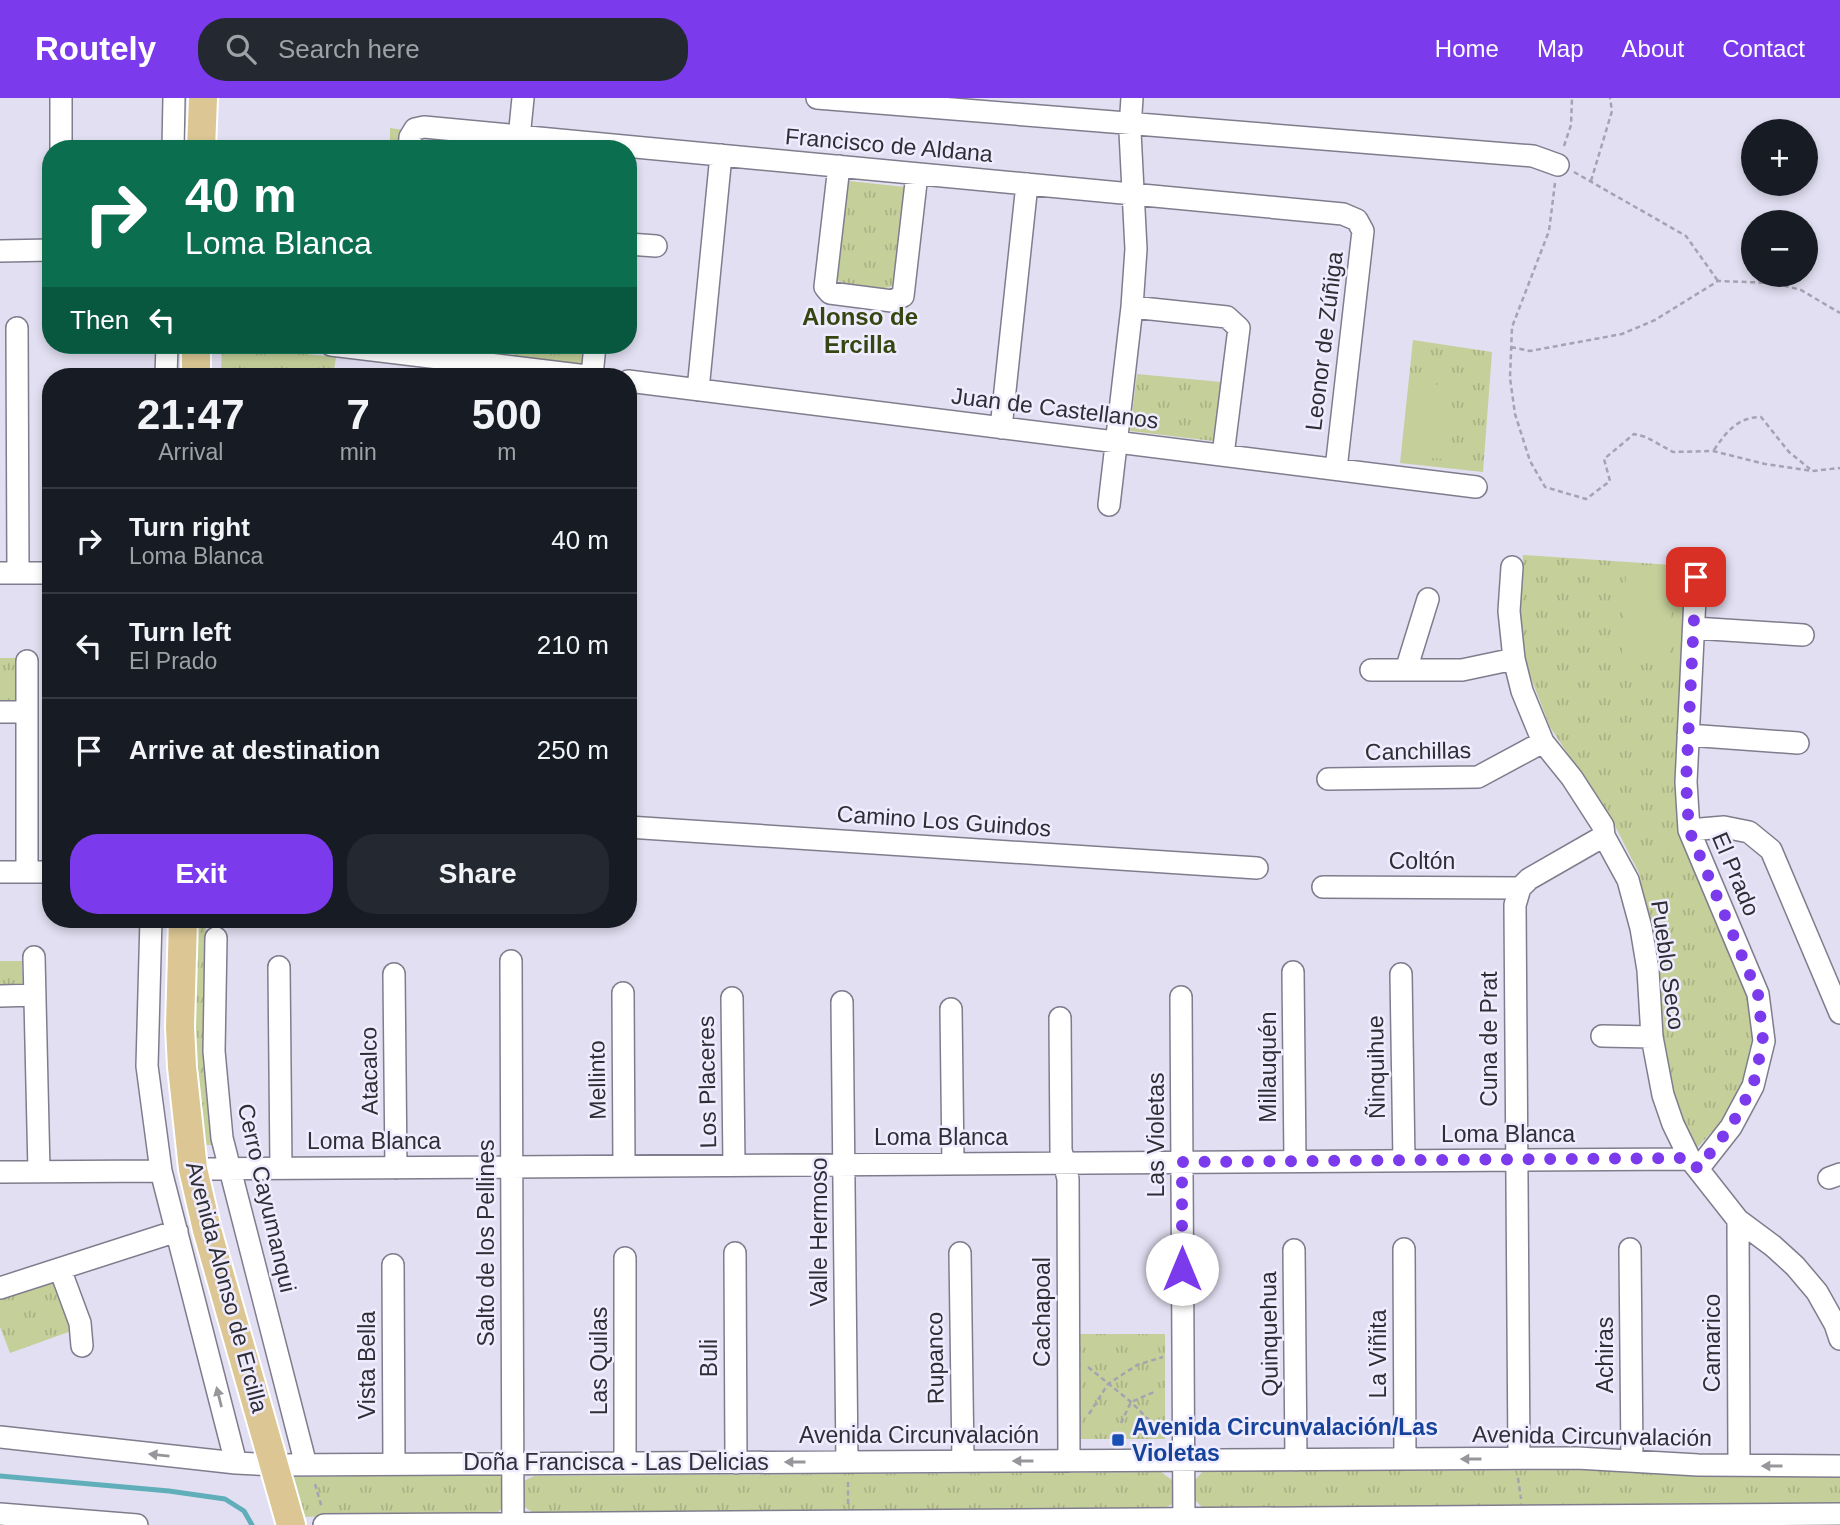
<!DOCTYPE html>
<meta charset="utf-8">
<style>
:root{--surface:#171b24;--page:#242831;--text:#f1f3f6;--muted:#9ea1a6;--line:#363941;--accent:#7c3aed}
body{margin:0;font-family:Arial,sans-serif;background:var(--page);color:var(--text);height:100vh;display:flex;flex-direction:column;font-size:26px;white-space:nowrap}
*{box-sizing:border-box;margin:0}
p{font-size:23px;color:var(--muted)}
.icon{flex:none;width:38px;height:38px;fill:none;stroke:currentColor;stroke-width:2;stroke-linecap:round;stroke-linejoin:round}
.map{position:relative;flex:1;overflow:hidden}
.panel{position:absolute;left:42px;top:270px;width:595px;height:560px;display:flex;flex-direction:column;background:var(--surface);border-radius:28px;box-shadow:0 4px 10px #0003}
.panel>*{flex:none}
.guide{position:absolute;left:42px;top:42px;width:595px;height:214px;border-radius:28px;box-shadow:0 4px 10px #0003;background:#0b6e4f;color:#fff;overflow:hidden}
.fabs{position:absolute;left:1741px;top:21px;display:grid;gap:14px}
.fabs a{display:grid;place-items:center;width:77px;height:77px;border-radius:50%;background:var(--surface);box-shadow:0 4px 10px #0003;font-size:35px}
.pin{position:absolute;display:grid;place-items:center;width:60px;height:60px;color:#fff;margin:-30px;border-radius:14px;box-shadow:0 4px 10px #0006}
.me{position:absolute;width:77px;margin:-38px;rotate:0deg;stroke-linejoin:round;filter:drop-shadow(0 0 5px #0008)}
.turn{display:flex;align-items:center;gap:24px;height:147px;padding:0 28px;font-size:32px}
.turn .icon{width:91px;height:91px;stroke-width:2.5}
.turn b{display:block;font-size:49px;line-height:60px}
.then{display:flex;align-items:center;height:66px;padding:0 28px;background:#0003;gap:14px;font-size:26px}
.eta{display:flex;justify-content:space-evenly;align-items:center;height:119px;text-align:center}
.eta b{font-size:42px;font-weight:700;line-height:49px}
.primary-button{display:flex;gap:14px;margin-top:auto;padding:14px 28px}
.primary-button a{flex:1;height:80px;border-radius:28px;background:var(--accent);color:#fff;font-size:28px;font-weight:700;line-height:80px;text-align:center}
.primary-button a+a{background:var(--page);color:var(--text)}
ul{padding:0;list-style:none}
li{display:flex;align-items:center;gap:21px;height:105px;padding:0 28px;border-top:2px solid var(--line)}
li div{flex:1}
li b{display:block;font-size:26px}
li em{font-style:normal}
header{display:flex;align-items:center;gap:42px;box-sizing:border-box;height:98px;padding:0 35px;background:var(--accent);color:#fff}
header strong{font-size:33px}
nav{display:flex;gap:38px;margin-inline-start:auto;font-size:24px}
.search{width:490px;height:63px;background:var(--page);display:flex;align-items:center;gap:18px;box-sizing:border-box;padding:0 24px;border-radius:28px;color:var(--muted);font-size:26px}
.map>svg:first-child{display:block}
.grass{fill:url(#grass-tufts)}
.garden{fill:#c5cf9a}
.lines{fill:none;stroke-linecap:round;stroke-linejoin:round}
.stream{stroke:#60aeba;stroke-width:5}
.minor-casing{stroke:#7f7d8d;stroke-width:24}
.major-casing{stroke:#fff;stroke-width:32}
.path{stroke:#a5a3b2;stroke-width:2.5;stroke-dasharray:5 3.5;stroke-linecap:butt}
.minor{stroke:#fff;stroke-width:21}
.major{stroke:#dcc794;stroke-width:28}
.oneway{fill:#97969a}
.route{stroke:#7c3aed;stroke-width:12;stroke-dasharray:0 21.6}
.transit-dot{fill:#1a4fb4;stroke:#eeecfe;stroke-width:2.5}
.labels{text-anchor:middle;stroke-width:5;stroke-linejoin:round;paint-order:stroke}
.street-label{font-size:23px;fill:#2f2e35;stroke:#eeecfe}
.transit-label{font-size:23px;font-weight:bold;fill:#164399;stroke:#eeecfe;text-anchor:start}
.neighbourhood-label{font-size:24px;font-weight:bold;fill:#364610;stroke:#eeecfe}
</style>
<header>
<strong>Routely</strong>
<div class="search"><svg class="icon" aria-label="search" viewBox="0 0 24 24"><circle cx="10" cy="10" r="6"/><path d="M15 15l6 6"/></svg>Search here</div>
<nav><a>Home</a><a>Map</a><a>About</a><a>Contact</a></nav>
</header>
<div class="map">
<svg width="1840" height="1427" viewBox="0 0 1840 1427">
<defs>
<pattern id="grass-tufts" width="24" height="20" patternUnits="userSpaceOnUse" patternTransform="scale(1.75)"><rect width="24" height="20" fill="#c5cf9a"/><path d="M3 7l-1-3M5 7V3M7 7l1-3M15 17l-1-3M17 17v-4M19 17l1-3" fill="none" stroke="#aab285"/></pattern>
</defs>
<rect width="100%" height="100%" fill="#e1dff1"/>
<path class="grass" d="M390 30 404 32 402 51H390Z
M849 83 905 89 893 188C878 193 849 191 836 181Z
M1413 242 1492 254 1483 374 1400 365Z
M515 247H584L582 266 513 259Z
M222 248 336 259 333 278H221Z
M1137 276 1221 284 1213 343 1130 333Z
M1523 457 1687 468 1676 682 1754 902 1755 949 1748 985 1724 1021 1696 1051 1672 994 1663 939 1653 844 1639 775 1612 722 1550 629 1519 549Z
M0 560H20V609H0Z
M193 827 206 828 204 928 213 1047H199L195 1008Z
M0 863H22L23 894H0Z
M51 1183 59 1189 74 1232 10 1255 0 1229V1198Z
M1072 1236H1165V1341H1073Z
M1609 1372 1840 1379V1404L1830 1406 1204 1411 1195 1402V1382L1203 1373Z
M1161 1374 1172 1382V1406L1161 1412 534 1415 523 1408 522 1384 534 1378Z
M498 1376 506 1384V1406L498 1414 301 1419 290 1379Z"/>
<path class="garden" d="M1410 284 1450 288 1443 361 1403 358Z
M1626 475 1674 478 1669 557 1622 555Z"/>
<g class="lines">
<path class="stream" d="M0 1378 169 1393 225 1401 244 1413 252 1427"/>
<g class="minor-casing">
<path id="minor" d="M61 0V51
M817 0 1533 58 1558 67
M1131 15 1132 0
M518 50 523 0
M173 51 174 0
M409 51 410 39 415 31 424 29 1343 116 1357 122 1363 133 1336 371
M839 68 825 189 830 195 892 203 903 198 917 76
M628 146 656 148
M0 153 51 152
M1132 209 1227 219 1239 230 1223 357
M17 230 18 475
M331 247 587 278
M166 278 167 247
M592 278 595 247
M628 283 1476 389
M698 292 721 57
M1001 330 1027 86
M1109 407 1132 209 1136 151 1130 34
M1512 469 1509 513 1514 561 1522 593 1543 644 1572 680 1603 728 1604 738 1628 782 1641 830 1648 872 1652 939 1663 997 1673 1026 1690 1061 1738 1122 1773 1148 1795 1168 1817 1194 1835 1226 1840 1241
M0 475H51
M1696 479 1686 684 1689 732 1758 896 1764 943 1753 988 1731 1029 1698 1071
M1694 530 1803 537
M27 563V774
M1371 572H1462L1514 561
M1406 572 1428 501
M0 614H27
M1688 637 1798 645
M1328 681 1478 679 1543 644
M628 729 1257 770
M1689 732 1724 729 1749 734 1771 752 1840 915
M0 774H51
M1323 789 1520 790
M151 821 147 968 161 1073 236 1365
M216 840 214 953 222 1040 306 1367
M34 859 39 1073
M511 863 513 1427
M279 869 281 1070
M1293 874 1295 1063
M394 876 396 1070
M1401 876 1404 1063
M623 895 624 1068
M0 898 35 897
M1181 899 1184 1427
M732 900 734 1067
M842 904 847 1364
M951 911 953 1066
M1060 920 1061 1052 1068 1081 1069 1363
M1602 938 1652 939
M193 1071 1690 1061
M0 1074 161 1073
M1829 1080 1840 1076
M1738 1122 1739 1367
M1404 1151 1405 1361
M1630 1151 1632 1362
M1294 1152 1296 1362
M735 1155 736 1365
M960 1155 963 1363
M625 1160V1365
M393 1167 394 1366
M60 1171 80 1225 82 1248
M0 1190 177 1133
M0 1339 236 1365 276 1367 1577 1360 1698 1367 1840 1368
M1519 1360 1515 807 1520 790 1529 781 1604 738
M0 1416 137 1427
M324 1427 1840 1416"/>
</g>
<g class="major-casing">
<path id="major" d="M201 51 203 0
M196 278V247
M183 821 180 929 182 969 193 1071 207 1132 291 1427"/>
</g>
<path class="path" d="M1564 48 1571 27 1572 0
M1574 74 1686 138 1718 183
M1591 83 1612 13 1610 0
M1555 85 1549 133 1512 229 1510 280 1515 316 1530 363 1545 389 1586 401 1610 383 1604 361 1634 336 1646 339 1673 354 1713 353 1765 366 1812 373 1840 370
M1511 249 1530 253 1622 236 1655 222 1718 183 1774 185 1801 192 1840 215
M1714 352C1726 334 1738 319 1761 319L1789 354 1810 371
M1088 1269 1131 1304 1149 1322
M1089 1316 1108 1286 1137 1267 1163 1259
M1121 1325 1131 1304 1154 1294
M1518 1380 1521 1401
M315 1386 322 1410
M848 1406V1381"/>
<use href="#minor" class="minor"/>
<use href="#major" class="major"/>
</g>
<defs><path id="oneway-solid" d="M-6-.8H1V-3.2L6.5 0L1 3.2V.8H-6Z" transform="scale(1.75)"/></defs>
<g class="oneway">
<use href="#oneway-solid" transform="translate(219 1299) rotate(-104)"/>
<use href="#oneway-solid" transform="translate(159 1357) rotate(-174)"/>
<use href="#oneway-solid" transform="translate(1471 1361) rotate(180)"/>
<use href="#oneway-solid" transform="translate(1023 1363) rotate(180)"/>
<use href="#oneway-solid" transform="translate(795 1364) rotate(180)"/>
<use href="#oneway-solid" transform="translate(1772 1368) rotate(-180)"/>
</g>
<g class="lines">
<path class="route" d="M1182 1171V1064L1690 1060 1698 1071 1731 1028 1753 988 1763 943 1758 896 1689 732 1686 684 1696 479"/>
</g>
<rect class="transit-dot" x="1111" y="1335" width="14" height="14" rx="3.5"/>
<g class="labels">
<g class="street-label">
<text transform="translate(889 47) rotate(5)" y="8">Francisco de Aldana</text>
<text transform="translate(1324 243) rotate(-83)" y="8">Leonor de Zúñiga</text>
<text transform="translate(1055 310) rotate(7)" y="8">Juan de Castellanos</text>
<text transform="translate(1418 653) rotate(-1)" y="8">Canchillas</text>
<text transform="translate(944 723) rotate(4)" y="8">Camino Los Guindos</text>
<text x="1422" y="771">Coltón</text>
<text transform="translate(1736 776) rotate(67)" y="8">El Prado</text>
<text transform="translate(1668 867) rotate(82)" y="8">Pueblo Seco</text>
<text transform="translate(1489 941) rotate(-90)" y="8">Cuna de Prat</text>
<text transform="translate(1268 969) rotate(-90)" y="8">Millauquén</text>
<text transform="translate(1376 969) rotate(-91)" y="8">Ñinquihue</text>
<text transform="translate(369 973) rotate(-91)" y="8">Atacalco</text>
<text transform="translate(597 982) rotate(-91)" y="8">Mellinto</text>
<text transform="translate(707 984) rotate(-91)" y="8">Los Placeres</text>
<text x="1508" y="1044">Loma Blanca</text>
<text transform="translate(1156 1037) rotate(-90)" y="8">Las Violetas</text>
<text x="941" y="1047">Loma Blanca</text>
<text x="374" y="1051">Loma Blanca</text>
<text transform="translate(267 1100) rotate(77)" y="8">Cerro Cayumanqui</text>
<text transform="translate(819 1134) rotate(-90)" y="8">Valle Hermoso</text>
<text transform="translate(486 1145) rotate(-90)" y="8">Salto de los Pellines</text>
<text transform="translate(227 1189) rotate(75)" y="8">Avenida Alonso de Ercilla</text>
<text transform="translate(1042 1214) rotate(-90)" y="8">Cachapoal</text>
<text transform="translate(1269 1236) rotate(-91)" y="8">Quinquehua</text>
<text transform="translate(1712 1245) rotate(-90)" y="8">Camarico</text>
<text transform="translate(1378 1256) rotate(-90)" y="8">La Viñita</text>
<text transform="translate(1605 1257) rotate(-90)" y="8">Achiras</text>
<text transform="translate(709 1260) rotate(-90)" y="8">Buli</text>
<text transform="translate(935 1260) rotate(-91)" y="8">Rupanco</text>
<text transform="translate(599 1263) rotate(-90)" y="8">Las Quilas</text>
<text transform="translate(367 1267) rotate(-90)" y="8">Vista Bella</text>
<text x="919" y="1345">Avenida Circunvalación</text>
<text transform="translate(1592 1338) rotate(1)" y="8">Avenida Circunvalación</text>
<text x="616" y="1372">Doña Francisca - Las Delicias</text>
</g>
<g class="transit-label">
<text x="1132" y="1337">Avenida Circunvalación/Las<tspan x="1132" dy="26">Violetas</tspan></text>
</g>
<g class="neighbourhood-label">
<text x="860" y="227">Alonso de<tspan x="860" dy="28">Ercilla</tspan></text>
</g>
</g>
</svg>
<div class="fabs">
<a>+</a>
<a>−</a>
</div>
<div class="pin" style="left:1696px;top:479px;background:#d93025"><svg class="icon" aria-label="arrive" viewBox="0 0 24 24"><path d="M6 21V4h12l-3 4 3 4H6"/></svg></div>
<svg class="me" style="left:1182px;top:1171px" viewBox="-20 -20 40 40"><circle r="19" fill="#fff"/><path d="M0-13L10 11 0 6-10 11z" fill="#7c3aed"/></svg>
<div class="guide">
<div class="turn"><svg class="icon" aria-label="right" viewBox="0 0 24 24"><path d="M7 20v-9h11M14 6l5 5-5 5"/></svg><div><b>40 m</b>Loma Blanca</div></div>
<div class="then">Then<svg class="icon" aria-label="left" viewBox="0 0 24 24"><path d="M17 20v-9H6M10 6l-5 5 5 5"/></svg></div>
</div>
<section class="panel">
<div class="eta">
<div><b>21:47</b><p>Arrival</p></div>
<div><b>7</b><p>min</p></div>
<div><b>500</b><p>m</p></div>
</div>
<ul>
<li><svg class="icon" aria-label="right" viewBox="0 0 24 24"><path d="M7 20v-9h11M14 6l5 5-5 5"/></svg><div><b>Turn right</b><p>Loma Blanca</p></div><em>40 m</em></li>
<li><svg class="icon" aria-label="left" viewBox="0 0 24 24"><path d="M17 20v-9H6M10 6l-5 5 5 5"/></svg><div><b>Turn left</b><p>El Prado</p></div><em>210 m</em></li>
<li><svg class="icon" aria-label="arrive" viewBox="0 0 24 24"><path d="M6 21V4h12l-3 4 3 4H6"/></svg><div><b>Arrive at destination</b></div><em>250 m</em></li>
</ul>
<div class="primary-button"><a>Exit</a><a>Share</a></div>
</section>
</div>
